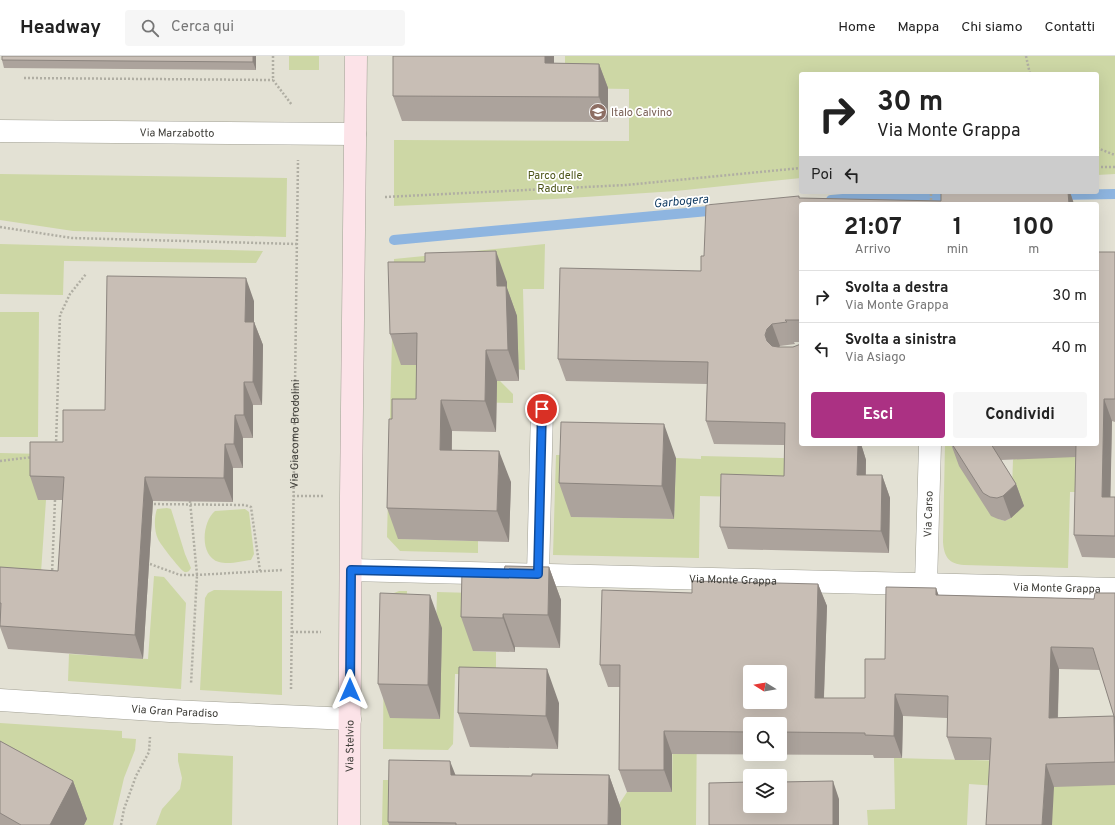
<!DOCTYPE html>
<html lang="it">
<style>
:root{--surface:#fff;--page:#f6f6f6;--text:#222;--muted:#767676;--line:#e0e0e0;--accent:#ab3183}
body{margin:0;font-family:Overpass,sans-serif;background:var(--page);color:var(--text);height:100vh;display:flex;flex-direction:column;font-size:15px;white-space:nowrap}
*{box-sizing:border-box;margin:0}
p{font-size:13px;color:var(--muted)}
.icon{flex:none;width:22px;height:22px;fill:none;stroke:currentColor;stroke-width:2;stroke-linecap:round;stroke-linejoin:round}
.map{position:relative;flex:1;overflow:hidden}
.side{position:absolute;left:799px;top:146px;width:300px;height:244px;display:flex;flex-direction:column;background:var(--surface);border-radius:4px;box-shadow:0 4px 16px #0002}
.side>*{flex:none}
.hud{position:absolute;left:799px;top:16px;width:300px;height:122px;border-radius:4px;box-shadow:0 4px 16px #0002;background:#fff;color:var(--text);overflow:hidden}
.needle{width:26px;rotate:281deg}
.controls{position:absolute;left:743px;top:609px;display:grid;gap:8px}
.controls a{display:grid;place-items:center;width:44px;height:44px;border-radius:4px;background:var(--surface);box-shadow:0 4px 16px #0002;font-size:20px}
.pin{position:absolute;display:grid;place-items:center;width:34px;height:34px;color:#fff;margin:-17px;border:2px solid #fff;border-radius:50%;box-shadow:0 1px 4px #0007}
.me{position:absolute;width:44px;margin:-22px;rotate:0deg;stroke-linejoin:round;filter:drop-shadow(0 0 3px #0008)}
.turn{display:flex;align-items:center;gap:14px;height:84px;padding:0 12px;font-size:18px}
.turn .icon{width:52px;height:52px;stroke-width:2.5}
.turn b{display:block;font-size:28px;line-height:34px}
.then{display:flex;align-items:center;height:38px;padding:0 12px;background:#0003;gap:8px;font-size:15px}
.eta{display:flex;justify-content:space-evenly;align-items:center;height:68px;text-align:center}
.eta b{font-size:24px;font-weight:700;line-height:28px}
.button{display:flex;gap:8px;margin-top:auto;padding:8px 12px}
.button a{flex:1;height:46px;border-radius:4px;background:var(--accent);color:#fff;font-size:16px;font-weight:700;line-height:46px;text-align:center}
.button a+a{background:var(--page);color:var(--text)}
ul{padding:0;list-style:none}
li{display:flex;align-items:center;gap:12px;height:52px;padding:0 12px;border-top:1px solid var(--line)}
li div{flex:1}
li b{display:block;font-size:15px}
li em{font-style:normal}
header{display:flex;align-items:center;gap:24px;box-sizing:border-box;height:56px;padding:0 20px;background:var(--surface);border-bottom:1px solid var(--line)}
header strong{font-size:19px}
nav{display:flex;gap:22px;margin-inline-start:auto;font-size:14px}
.search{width:280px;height:36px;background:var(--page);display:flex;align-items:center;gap:10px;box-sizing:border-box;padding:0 14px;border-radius:4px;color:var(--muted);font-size:15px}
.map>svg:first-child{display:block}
.green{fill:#cdd7a5}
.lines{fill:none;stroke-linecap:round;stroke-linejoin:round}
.stream{stroke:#8eb5e0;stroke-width:10}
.street-casing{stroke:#a2a195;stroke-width:23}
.secondary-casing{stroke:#a2a195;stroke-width:23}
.path{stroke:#b0aea3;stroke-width:2.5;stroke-dasharray:2 2;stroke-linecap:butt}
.street{stroke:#fff;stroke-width:22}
.secondary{stroke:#fce3e8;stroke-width:22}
.wall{fill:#aca39c;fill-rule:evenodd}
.shaded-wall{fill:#8c857f}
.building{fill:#c8beb5;stroke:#8c857f;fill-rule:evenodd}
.route-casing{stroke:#114b97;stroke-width:10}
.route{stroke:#1a73e8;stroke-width:7}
.labels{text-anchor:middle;stroke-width:3.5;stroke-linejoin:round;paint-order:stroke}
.education-label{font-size:11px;fill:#785e54;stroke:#fff;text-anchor:start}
.street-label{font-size:11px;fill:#3d3c37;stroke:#fff}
.park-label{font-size:11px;fill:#4b5417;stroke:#fff}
.water-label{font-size:12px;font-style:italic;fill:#0c375f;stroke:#fff}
</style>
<header>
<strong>Headway</strong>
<div class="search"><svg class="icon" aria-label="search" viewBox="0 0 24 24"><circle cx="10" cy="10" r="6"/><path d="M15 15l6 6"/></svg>Cerca qui</div>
<nav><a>Home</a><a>Mappa</a><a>Chi siamo</a><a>Contatti</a></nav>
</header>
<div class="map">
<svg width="1115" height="769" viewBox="0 0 1115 769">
<rect width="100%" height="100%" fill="#e3e1d4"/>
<path class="green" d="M289 0H319V14H289Z
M565 0H1115V118L1097 119V18H801V122L676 135 554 143 394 150V84L629 85V33L565 32Z
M0 118 287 122 286 181 73 175 0 164Z
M0 188 263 195 256 207 64 205 63 239 0 238Z
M545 188 544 233H523L525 314 451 308V326L500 325 513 338V347L428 345 398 483 478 485V497L400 495 387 481 394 203Z
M0 256H39L38 381H0Z
M945 388H960L998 463 1005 465 1011 462 1013 404 1020 393 1082 401 1083 436H1070L1068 512 964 509C949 508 944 501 943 486Z
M0 397 45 398 38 443 46 444 40 531 0 528Z
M556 399H573L571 461 674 463 676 402 701 403V400L820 403 792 442 700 440 699 502 553 499Z
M167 452 171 453 185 498 191 512 189 515C187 516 186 517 183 515 180 513 160 488 158 483 154 475 154 461 157 453Z
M245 453 249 456 254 498 251 504C242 505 229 509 219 506 199 500 202 466 215 455Z
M154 520 164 521 186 547 181 633 68 625 69 598 148 603Z
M214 534 282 535V639L200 634 205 542 208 537Z
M399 535H407L406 571 436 572 437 536 474 537 473 595 496 596V619L455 618 453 688 448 694 383 693 384 549 389 539Z
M673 656 697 657 696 769H621L616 753 627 736H672Z
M0 667 122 675V682L136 683 135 694 124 722 113 769H84L87 763 0 716Z
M178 697 233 700 232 769H156L162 753 180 733 182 722 178 705Z
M894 702 1089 707 1115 729V769H995L997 730 969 728 967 769H868L867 754 895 753Z
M383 724H401L400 769H382Z"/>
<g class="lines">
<path class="stream" d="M1058 139 1115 138
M831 144 866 141H954
M394 184 719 154"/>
<g class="street-casing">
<g id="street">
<path id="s2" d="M0 75 355 78"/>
<path id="s3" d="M351 514 1115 533"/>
<path d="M538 518 542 353"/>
<path id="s4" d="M926 528 930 388"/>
<path id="s5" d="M0 644 170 655 350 663"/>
</g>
</g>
<g class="secondary-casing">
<g id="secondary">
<path id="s6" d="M349 769 351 440 356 0"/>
</g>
</g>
<g class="path">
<path d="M273 0V24L292 49"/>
<path d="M1026 0 1030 18"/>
<path d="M24 22 273 24"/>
<path d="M1097 92 1115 99"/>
<path d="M1097 111H1115"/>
<path d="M385 141 626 129 801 112"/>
<path d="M931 148V136"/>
<path d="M0 171 72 182 297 188"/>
<path d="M56 389 60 259 70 238 86 218"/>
<path d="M0 405 33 401"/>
<path d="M293 440H324"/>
<path d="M190 445 197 519 191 628"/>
<path d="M150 448 245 449 251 451 260 515"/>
<path d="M150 508 180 519H197L283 514"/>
<path d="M52 518 55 444"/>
<path d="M292 576H321"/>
<path id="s1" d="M291 633 298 104"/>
<path d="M121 769 124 753 136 720 149 696 150 681"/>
</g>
<use href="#street" class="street"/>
<use href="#secondary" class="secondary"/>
</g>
<path class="wall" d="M256 0V14L4 12 2 4Z
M393 0H554V7L599 8 608 32V66L402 65 393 40Z
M941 136H1070L1074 148H801V286H794L795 288 780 290 779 291 801 388H861L866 404V419H882L890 442 889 497 728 493 720 471 784 420V389L714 388 706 365 707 328 566 325 558 303 701 215 704 200 800 142 941 145Z
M1115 196V366L1112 365 1110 441H1115V502L1082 501 1074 479 1076 401 1001 404 1016 428 1024 450 1011 462 1005 465 998 463 991 460 959 410 951 388H1097Z
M507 226V232L517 260 519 325H497L496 376 452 375V394L511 426 509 486 398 483 387 452 392 363 416 343 417 309H401L390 278Z
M254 245V266L263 289 262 349H253V382H243V412H233V446L153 445 143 603 8 593 0 571V511L58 515 63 444H38L30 420 63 386Z
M676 402 674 463 571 461 559 427Z
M549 511 561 544 560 592 515 591V596L473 595 461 561 504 515Z
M818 528 827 550 824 642H865L885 603 936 532 938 539 1094 543 1115 537V729L1054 731 990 704H955L947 681V662L903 660 902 702H874L873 699 672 698V736H627L619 714 620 631H608L600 609 692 537ZM1059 613 1100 614 1114 660 1058 662ZM750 668H780V698H750Z
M442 572 440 663 390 662 378 628Z
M559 647 558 693 470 691 458 657Z
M0 685 73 725 87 763 84 769H0Z
M455 719 532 720 609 719 621 753V769H389L388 766Z"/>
<path class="shaded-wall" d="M253 0H256V14L253 6Z
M545 0H554V32L545 7Z
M599 8 608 32V66L599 41Z
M1068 136H1070L1074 148H1069Z
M496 195 507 226V232L517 260 519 325 508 294 497 230Z
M246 222 254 245V289L245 266Z
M254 266 263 289 262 349 253 326Z
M772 268 780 290 775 295 767 285 765 279 767 273Z
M486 294 497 325 496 376 485 345Z
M244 326 253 349V382L244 359Z
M1104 343 1112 365 1110 463 1102 441Z
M441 344 452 375 451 424 440 394Z
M235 359 243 382V412L234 388Z
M664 368 676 402 674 463 662 430Z
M225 388 233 412V446L224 422Z
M858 388H861L866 404 865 441 857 419Z
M499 395 511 426 509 486 497 455Z
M882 419 890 442 889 497 881 475Z
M145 421 153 445 143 603 135 579Z
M1016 428 1024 450 1011 462 1003 440Z
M549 511 561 544 560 592 548 559Z
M818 528 827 550 823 664 815 642Z
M936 532 944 554 936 539Z
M430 539 442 572 440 663 428 629Z
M503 558 515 591V596L503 562Z
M1051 591 1059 613 1057 684 1049 662Z
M547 613 559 647 558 693 546 660Z
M895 638 903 660 902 702 894 680Z
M1114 660 1115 663V689Z
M664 675 672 698V736L664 714Z
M450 705 463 738 451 719Z
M1046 708 1054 731 1052 769H1042Z
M609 719 621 753V769H608Z
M73 725 87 763 84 769H50Z
M833 725 839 743V769H833Z"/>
<path class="building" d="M2 0H253V6L2 4Z
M393 0H545V7L599 8V41L393 40Z
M941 136H1068L1069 148H801V264H785L787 266 772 268 767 273 765 279 767 285 772 290 778 291H793L801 288V388H858L857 419H882L881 475 720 471 721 418 784 420 785 367 706 365 708 306 558 303 560 212 701 215V200H704L706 149 799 140V142L941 145Z
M496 195 497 230H506L508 294H486L485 345 441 344 440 394 499 395 497 455 387 452 389 363H392V343H416L417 277 390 278 388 206H425V197Z
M1097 196H1115V343H1104L1102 441H1115V480L1074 479 1076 388H1097Z
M107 220 246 222 245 266H254L253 326H244V359H235L234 388H225L224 422 145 421 135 579 0 570 1 547H0V511L58 515 64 421 30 420V386H63V354H105Z
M561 366 664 368 662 430 559 427Z
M952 388H991L1016 428 1003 440 997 442 990 441 983 437Z
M505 510 549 511 548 559 503 558V562L461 561 462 514 504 515Z
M692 525 818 528 815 642H865V603H885L886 531 936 532V539L1094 543 1095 537H1115V663L1114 660 1115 706 1046 708 1042 769H986L991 682 947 681 948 640 895 638 894 680 865 679V677L780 676V668H750V676L664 675V714H619L620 609H600L602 534 692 537ZM1051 591 1093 592 1114 660 1049 662ZM750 616H780V646H750Z
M380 537 430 539 428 629 378 628Z
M459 611 547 613 546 660 458 657Z
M0 685 73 725 50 769H21L0 757Z
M389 704 450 705 451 719 532 720V718L609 719 608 769H456V767L388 766Z
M833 725V769H709V727L750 726V750H780V726Z"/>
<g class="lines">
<g class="route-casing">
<path id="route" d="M350 634 351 514 538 518 542 353"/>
</g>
<use href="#route" class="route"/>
</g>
<defs>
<g id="school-disc" transform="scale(0.9)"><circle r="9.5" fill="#8d6e63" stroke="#fff"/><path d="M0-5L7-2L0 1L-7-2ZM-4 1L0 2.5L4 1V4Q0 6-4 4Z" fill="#fff"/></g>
</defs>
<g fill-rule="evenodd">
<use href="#school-disc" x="598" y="56"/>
</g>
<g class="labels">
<g class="education-label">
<text x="611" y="60">Italo Calvino</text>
</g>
<g class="street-label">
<text dy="4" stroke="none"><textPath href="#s2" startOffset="177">Via Marzabotto</textPath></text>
<text dy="4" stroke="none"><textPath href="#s1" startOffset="255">Via Giacomo Brodolini</textPath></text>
<text dy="4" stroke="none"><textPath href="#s4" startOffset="70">Via Carso</textPath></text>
<text dy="4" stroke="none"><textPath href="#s3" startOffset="382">Via Monte Grappa</textPath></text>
<text dy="4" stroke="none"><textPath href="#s3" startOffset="706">Via Monte Grappa</textPath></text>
<text dy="4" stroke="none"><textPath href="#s5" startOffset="175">Via Gran Paradiso</textPath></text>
<text dy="4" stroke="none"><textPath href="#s6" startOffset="79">Via Stelvio</textPath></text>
</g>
<g class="park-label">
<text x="555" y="123">Parco delle<tspan x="555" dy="13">Radure</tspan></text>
</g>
<g class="water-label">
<text transform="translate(681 145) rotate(-5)" y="4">Garbogera</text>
</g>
</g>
</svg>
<div class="controls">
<a><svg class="needle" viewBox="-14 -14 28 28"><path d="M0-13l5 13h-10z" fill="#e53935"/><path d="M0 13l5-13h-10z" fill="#767676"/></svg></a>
<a><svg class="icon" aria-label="search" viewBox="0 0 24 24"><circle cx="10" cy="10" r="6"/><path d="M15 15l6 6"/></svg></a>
<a><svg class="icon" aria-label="layers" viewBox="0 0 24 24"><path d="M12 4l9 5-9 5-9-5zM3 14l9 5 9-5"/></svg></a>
</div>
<div class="pin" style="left:542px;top:353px;background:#d93025"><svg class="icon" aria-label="arrive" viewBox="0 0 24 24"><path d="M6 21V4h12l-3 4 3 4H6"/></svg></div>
<svg class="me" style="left:350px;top:634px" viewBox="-20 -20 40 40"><path d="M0-17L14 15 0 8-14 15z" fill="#1a73e8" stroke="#fff" stroke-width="4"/></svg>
<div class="hud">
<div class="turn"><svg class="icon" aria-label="right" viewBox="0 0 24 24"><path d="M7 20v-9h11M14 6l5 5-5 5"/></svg><div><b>30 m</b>Via Monte Grappa</div></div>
<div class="then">Poi<svg class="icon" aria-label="left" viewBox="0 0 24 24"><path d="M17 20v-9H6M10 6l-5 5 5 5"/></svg></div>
</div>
<section class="side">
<div class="eta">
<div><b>21:07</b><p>Arrivo</p></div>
<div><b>1</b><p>min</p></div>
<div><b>100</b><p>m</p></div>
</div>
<ul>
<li><svg class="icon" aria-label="right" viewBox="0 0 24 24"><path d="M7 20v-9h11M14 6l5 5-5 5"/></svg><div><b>Svolta a destra</b><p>Via Monte Grappa</p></div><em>30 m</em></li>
<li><svg class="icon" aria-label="left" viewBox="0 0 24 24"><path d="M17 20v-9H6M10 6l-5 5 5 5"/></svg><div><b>Svolta a sinistra</b><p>Via Asiago</p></div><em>40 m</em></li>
</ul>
<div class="button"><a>Esci</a><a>Condividi</a></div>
</section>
</div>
